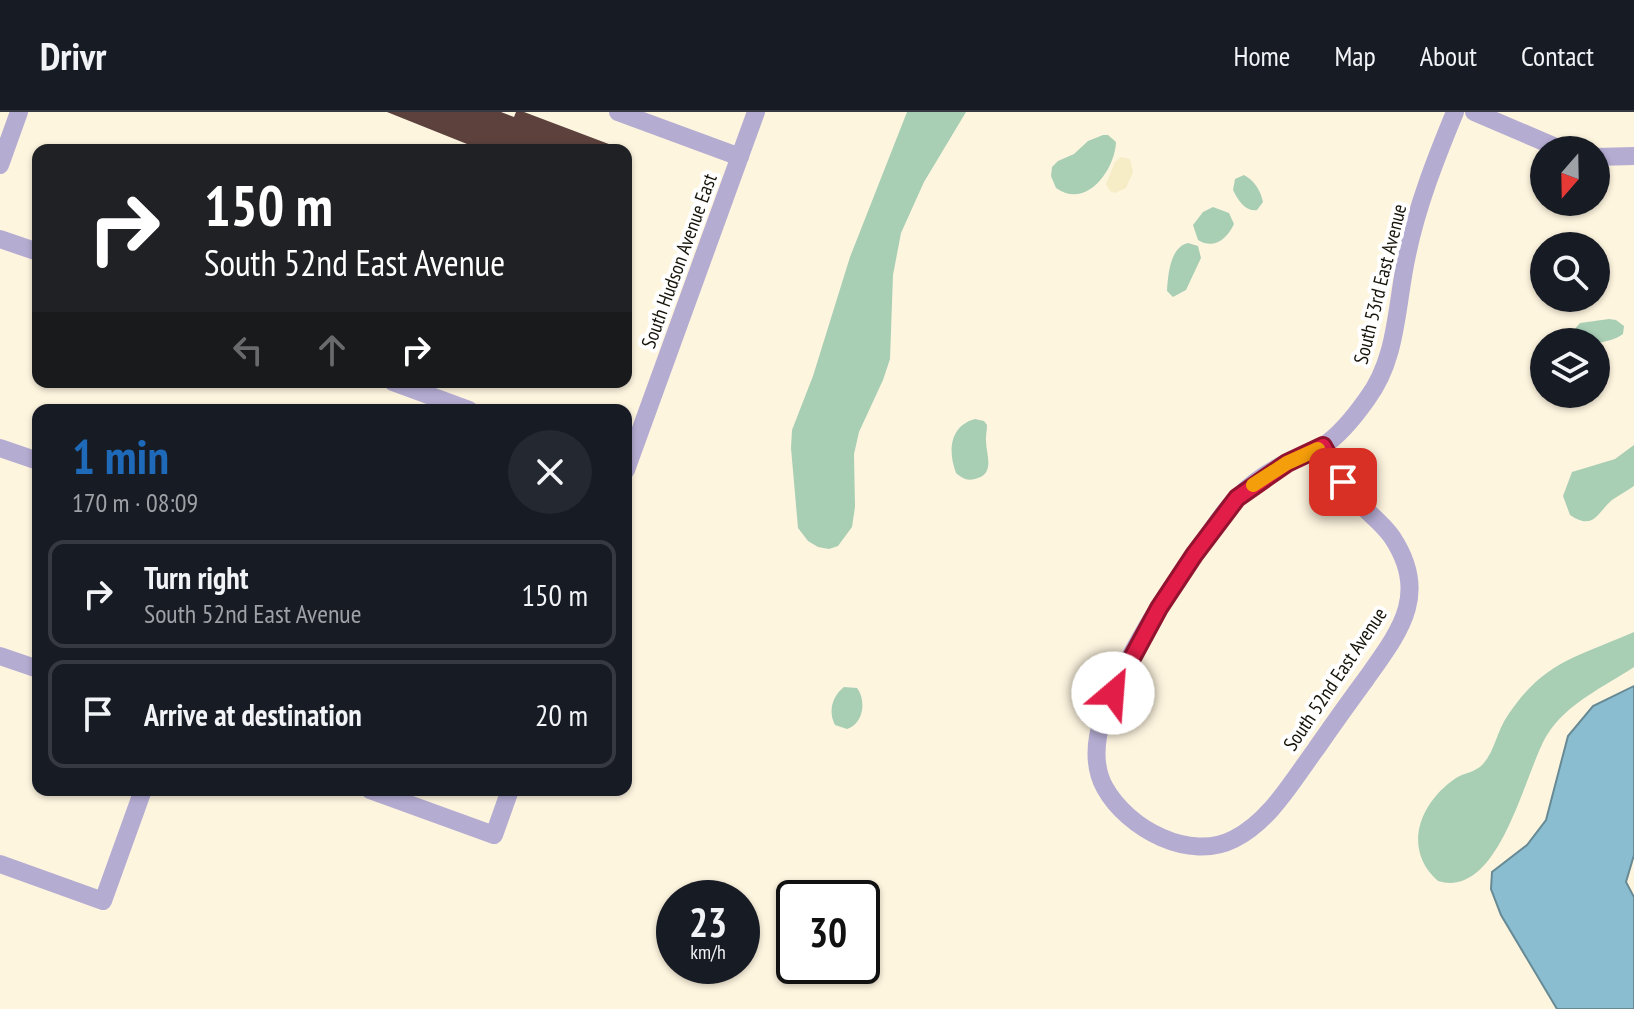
<!DOCTYPE html>
<meta charset="utf-8">
<style>
:root{--surface:#171b24;--page:#242831;--text:#f1f3f6;--muted:#9ea1a6;--line:#363941;--accent:#1e6ab9}
body{margin:0;font-family:"PT Sans Narrow",sans-serif;background:var(--page);color:var(--text);height:100vh;display:flex;flex-direction:column;font-size:30px;white-space:nowrap}
*{box-sizing:border-box;margin:0}
p{font-size:26px;color:var(--muted)}
.icon{flex:none;width:44px;height:44px;fill:none;stroke:currentColor;stroke-width:2;stroke-linecap:round;stroke-linejoin:round}
.map{position:relative;flex:1;overflow:hidden}
.side{position:absolute;left:32px;top:292px;width:600px;height:392px;display:flex;flex-direction:column;background:var(--surface);border-radius:16px;box-shadow:0 2px 6px #0004}
.side>*{flex:none}
.banner{position:absolute;left:32px;top:32px;width:600px;height:244px;border-radius:16px;box-shadow:0 2px 6px #0004;background:#202124;color:#fff;overflow:hidden}
.needle{width:52px;rotate:200deg}
.buttons{position:absolute;left:1530px;top:24px;display:grid;gap:16px}
.buttons a{display:grid;place-items:center;width:80px;height:80px;border-radius:50%;background:var(--surface);box-shadow:0 2px 6px #0004;font-size:40px}
.speed{position:absolute;left:656px;top:768px;display:flex;gap:16px;font-size:40px;font-weight:700;text-align:center}
.speed>*{display:grid;place-content:center;width:104px;height:104px;border-radius:50%;background:var(--surface);box-shadow:0 2px 6px #0004;line-height:1}
.speed small{font-size:20px;font-weight:400}
.speed .limit{border:4px solid #111;border-radius:12px;background:#fff;color:#111}
.pin{position:absolute;display:grid;place-items:center;width:68px;height:68px;color:#fff;margin:-34px;border-radius:16px;box-shadow:0 4px 12px #0006}
.me{position:absolute;width:88px;margin:-44px;rotate:27deg;stroke-linejoin:round;filter:drop-shadow(0 0 6px #0008)}
.turn{display:flex;align-items:center;gap:28px;height:168px;padding:0 40px;font-size:36px}
.turn .icon{width:104px;height:104px;stroke-width:2.5}
.turn b{display:block;font-size:56px;line-height:68px}
.lanes{display:flex;align-items:center;height:76px;padding:0 40px;background:#0003;justify-content:center;gap:40px;direction:ltr}
.lanes .off{opacity:.35}
.round{display:grid;place-items:center;flex:none;width:84px;height:84px;border-radius:42px;background:var(--page)}
.overview{display:flex;align-items:center;justify-content:space-between;height:136px;padding:0 40px}
h1{font-size:48px;font-weight:600;line-height:60px;color:var(--accent)}
ul{padding:0;list-style:none}
li{display:flex;align-items:center;gap:24px;height:108px;margin:0 16px 12px;padding:0 24px;border:4px solid var(--line);border-radius:16px}
li div{flex:1}
li b{display:block;font-size:30px}
li em{font-style:normal}
header{display:flex;align-items:center;gap:48px;box-sizing:border-box;height:112px;padding:0 40px;background:var(--surface);border-bottom:2px solid var(--line)}
header strong{font-size:38px}
nav{display:flex;gap:44px;margin-inline-start:auto;font-size:28px}
.map>svg:first-child{display:block}
.green{fill:#a8ceb4}
.sand{fill:#f6ecc6}
.water{fill:#8abdd0;stroke:#678a94;stroke-width:2}
.building{fill:#5c413d}
.lines{fill:none;stroke-linecap:round;stroke-linejoin:round}
.minor{stroke:#b5acd2;stroke-width:18}
.route-casing{stroke:#92132f;stroke-width:20}
.route{stroke:#e11d48;stroke-width:14}
.slow{stroke:#f59e0b;stroke-width:14}
.labels{text-anchor:middle;stroke-width:8;stroke-linejoin:round;paint-order:stroke}
.street-label{font-size:20px;fill:#161309;stroke:#fff}
</style>
<header>
<strong>Drivr</strong>
<nav><a>Home</a><a>Map</a><a>About</a><a>Contact</a></nav>
</header>
<div class="map">
<svg width="1634" height="897" viewBox="0 0 1634 897">
<rect width="100%" height="100%" fill="#fef5df"/>
<path class="green" d="M907 0H966L924 70 901 121 893 163 890 247 883 268 859 320 854 342 855 395 852 415 838 434 829 437 818 435 808 429 798 416 791 336 792 318 813 264 850 145Z
M1103 23H1108L1116 30C1115 58 1086 98 1056 76L1051 64 1052 55 1058 49 1074 42 1088 29Z
M1244 63C1254 68 1261 79 1263 90L1257 98C1245 100 1238 88 1233 78L1235 67Z
M1213 95 1229 101 1234 112C1227 127 1214 138 1198 128L1193 113 1203 100Z
M1188 131 1198 134 1201 146 1186 178 1173 185 1167 179C1168 163 1170 135 1188 131Z
M1609 207 1616 208 1624 214 1623 222C1611 231 1577 238 1574 218L1580 211Z
M975 307 984 309 987 313C987 317 986 322 986 326 985 341 997 362 975 367 966 369 962 366 956 361 948 340 949 314 975 307Z
M1634 333V374C1627 379 1619 383 1612 388 1597 401 1594 419 1570 403L1563 384 1572 360 1615 347Z
M1634 520V555C1604 575 1567 591 1547 623 1524 661 1500 788 1438 769 1402 737 1419 691 1456 666 1464 661 1476 660 1483 652 1495 639 1497 618 1508 603 1545 548 1578 545 1634 520Z
M844 575 857 576C867 589 863 612 847 617L835 613C828 600 832 584 844 575Z"/>
<path class="sand" d="M1121 45 1130 47 1133 60 1126 76 1115 81 1110 79 1106 72 1115 50Z"/>
<path class="water" d="M1634 574V743L1626 770 1634 785V897H1557L1501 803 1491 777 1492 760 1527 733 1546 708 1568 624 1593 594Z"/>
<path class="building" d="M387 0H501L514 5 516 0H524L622 37 494 38 473 32 472 34Z"/>
<g class="lines">
<path class="minor" d="M618 0 740 45
M1474 0 1563 38
M1596 45 1634 44
M0 53 19 0
M0 127 38 140
M393 270 469 298
M1323 334C1334 356 1346 376 1362 394 1372 404 1384 413 1392 425 1430 482 1400 519 1366 567 1349 590 1332 614 1316 637 1293 668 1270 709 1234 727 1190 750 1128 717 1105 676 1093 655 1095 628 1103 606 1125 544 1164 485 1202 432 1213 417 1223 399 1237 386 1251 371 1271 358 1290 349 1301 344 1313 341 1323 334 1340 323 1355 304 1367 287 1398 246 1396 192 1407 143 1417 94 1436 46 1455 0
M0 336 38 349
M626 358 756 0
M0 544 38 557
M370 678 494 723 510 678
M0 752 103 789 143 678"/>
</g>
<g class="lines">
<g class="route-casing">
<path id="route" d="M1113 581 1159 496 1194 443 1237 386 1287 351 1323 334 1343 370"/>
</g>
<use href="#route" class="route"/>
<path class="slow" d="M1253 373 1287 351 1318 337"/>
</g>
<g class="labels">
<g class="street-label">
<text transform="translate(679 149) rotate(-70)" y="7">South Hudson Avenue East</text>
<text transform="translate(1380 172) rotate(-76)" y="7">South 53rd East Avenue</text>
<text transform="translate(1335 567) rotate(-56)" y="7">South 52nd East Avenue</text>
</g>
</g>
</svg>
<div class="buttons">
<a><svg class="needle" viewBox="-14 -14 28 28"><path d="M0-13l5 13h-10z" fill="#e53935"/><path d="M0 13l5-13h-10z" fill="#9ea1a6"/></svg></a>
<a><svg class="icon" aria-label="search" viewBox="0 0 24 24"><circle cx="10" cy="10" r="6"/><path d="M15 15l6 6"/></svg></a>
<a><svg class="icon" aria-label="layers" viewBox="0 0 24 24"><path d="M12 4l9 5-9 5-9-5zM3 14l9 5 9-5"/></svg></a>
</div>
<div class="speed"><div>23<small>km/h</small></div><div class="limit">30</div></div>
<div class="pin" style="left:1343px;top:370px;background:#d93025"><svg class="icon" aria-label="arrive" viewBox="0 0 24 24"><path d="M6 21V4h12l-3 4 3 4H6"/></svg></div>
<svg class="me" style="left:1113px;top:581px" viewBox="-20 -20 40 40"><circle r="19" fill="#fff"/><path d="M0-13L10 11 0 6-10 11z" fill="#e11d48"/></svg>
<div class="banner">
<div class="turn"><svg class="icon" aria-label="right" viewBox="0 0 24 24"><path d="M7 20v-9h11M14 6l5 5-5 5"/></svg><div><b>150 m</b>South 52nd East Avenue</div></div>
<div class="lanes"><svg class="icon off" aria-label="left" viewBox="0 0 24 24"><path d="M17 20v-9H6M10 6l-5 5 5 5"/></svg><svg class="icon off" aria-label="ahead" viewBox="0 0 24 24"><path d="M12 20V5M6 11l6-6 6 6"/></svg><svg class="icon" aria-label="right" viewBox="0 0 24 24"><path d="M7 20v-9h11M14 6l5 5-5 5"/></svg></div>
</div>
<section class="side">
<div class="overview"><div><h1>1 min</h1><p>170 m · 08:09</p></div><a class="round"><svg class="icon" aria-label="close" viewBox="0 0 24 24"><path d="M6 6l12 12M18 6L6 18"/></svg></a></div>
<ul>
<li><svg class="icon" aria-label="right" viewBox="0 0 24 24"><path d="M7 20v-9h11M14 6l5 5-5 5"/></svg><div><b>Turn right</b><p>South 52nd East Avenue</p></div><em>150 m</em></li>
<li><svg class="icon" aria-label="arrive" viewBox="0 0 24 24"><path d="M6 21V4h12l-3 4 3 4H6"/></svg><div><b>Arrive at destination</b></div><em>20 m</em></li>
</ul>
</section>
</div>
